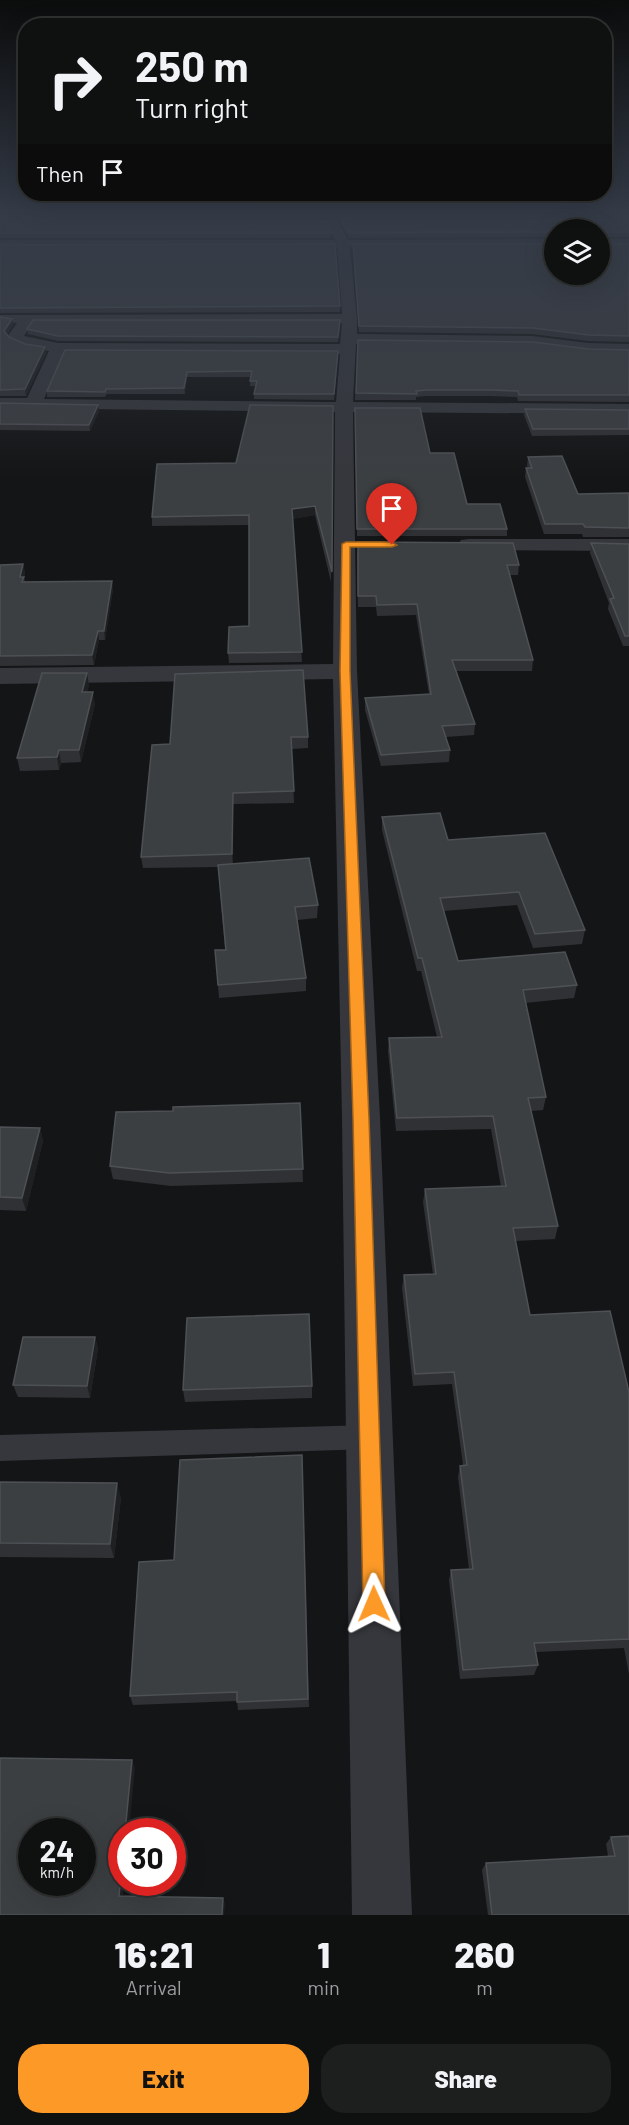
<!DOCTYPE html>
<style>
:root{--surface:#0f1010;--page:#1d1e1e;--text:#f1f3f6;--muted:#9b9d9f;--line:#2f3030;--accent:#fc9927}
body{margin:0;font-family:Barlow,sans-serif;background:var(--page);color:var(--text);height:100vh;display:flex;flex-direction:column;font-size:22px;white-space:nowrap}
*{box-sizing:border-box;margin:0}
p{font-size:20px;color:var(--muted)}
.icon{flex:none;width:33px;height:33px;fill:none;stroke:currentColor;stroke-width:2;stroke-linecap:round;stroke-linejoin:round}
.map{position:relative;height:1915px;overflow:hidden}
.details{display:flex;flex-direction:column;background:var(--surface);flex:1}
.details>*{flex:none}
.top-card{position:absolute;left:18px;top:18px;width:594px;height:183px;border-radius:24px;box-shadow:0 6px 24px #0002,0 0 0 2px var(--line);background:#0f1010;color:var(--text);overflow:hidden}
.buttons{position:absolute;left:544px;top:219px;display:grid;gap:12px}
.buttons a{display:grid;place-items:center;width:66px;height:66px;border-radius:50%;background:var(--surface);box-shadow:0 6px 24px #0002,0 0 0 2px var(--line);font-size:30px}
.speed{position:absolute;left:18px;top:1818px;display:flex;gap:12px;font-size:30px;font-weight:700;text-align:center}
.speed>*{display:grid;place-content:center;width:78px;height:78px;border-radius:50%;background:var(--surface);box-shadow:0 6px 24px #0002,0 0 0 2px var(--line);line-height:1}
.speed small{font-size:15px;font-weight:400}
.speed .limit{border:9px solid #d22;background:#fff;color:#111}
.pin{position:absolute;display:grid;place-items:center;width:51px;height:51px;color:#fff;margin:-62px -26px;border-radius:50% 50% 50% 0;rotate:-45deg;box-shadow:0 0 6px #0007}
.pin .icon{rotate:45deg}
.me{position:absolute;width:66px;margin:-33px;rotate:359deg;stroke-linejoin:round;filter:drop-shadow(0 0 4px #0008)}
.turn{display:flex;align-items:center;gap:21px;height:126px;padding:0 18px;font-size:27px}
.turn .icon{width:78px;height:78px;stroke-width:2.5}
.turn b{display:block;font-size:42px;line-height:51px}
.then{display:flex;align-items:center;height:57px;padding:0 18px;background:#0003;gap:12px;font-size:22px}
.eta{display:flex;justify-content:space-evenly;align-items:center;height:102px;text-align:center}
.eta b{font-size:36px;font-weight:800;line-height:42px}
.primary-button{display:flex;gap:12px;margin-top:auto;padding:12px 18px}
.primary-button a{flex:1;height:69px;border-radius:24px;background:var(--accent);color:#111;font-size:24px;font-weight:800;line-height:69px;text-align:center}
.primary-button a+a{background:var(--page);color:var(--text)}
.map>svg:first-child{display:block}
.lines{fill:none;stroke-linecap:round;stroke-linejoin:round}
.service{fill:#35373c;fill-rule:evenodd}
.minor{fill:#35373c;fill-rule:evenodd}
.wall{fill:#303134}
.shaded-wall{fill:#1f2022}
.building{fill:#3c3f42;stroke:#4d5054;stroke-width:1.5;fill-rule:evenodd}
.route{fill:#fc9927;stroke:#a46319;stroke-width:1.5}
</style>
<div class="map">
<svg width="629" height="1915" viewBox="0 0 629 1915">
<rect width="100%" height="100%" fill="#141516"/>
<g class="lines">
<path class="service" d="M370 1425 379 1428 383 1437 379 1446 370 1449 0 1461V1435Z"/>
<path class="minor" d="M127 211H139L140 213 134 217 130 216Z
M325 211H337L338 222 348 240 555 239V247H350L357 319V334L532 336 588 343 629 344V354L588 353 532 346 356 344 353 402 629 404V414L353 412 357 671 380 1118 412 1915H352L342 1118 333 679 0 684V668L333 664 335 412 0 408V398H27L49 351C34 349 17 349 7 337L17 323 0 321V315L342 314 337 247 0 248V240H335L326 222ZM32 323H342L340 344 58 343 24 336ZM64 353 340 354 336 402 44 399Z
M524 211 607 215 613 219 607 223 537 221 527 218Z
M600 239H629V247H600Z
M469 539H629V551L461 550 458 545 461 540Z"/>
</g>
<path class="wall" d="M0 211 128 212 133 214 324 218 331 233V238H0Z
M337 211H525L527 215 537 218 608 220 612 217 608 213 530 211H629V237H600L555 230V237L349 238 340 221Z
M353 244H629V342L588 341 532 334 359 332Z
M0 245 340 306V312L0 313Z
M0 317 12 319 13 325 7 334 9 337 46 353 26 396H0Z
M340 320 338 342 58 341 28 334 27 329Z
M358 340 629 350V402L518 401 517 397 490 396H426L416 397V400H355Z
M65 350 338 356 334 400 254 399V394L255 386H250L251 377H187L185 394H107L105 397H47V391Z
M0 403 99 411 90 431 0 430Z
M333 406 331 582 315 515 292 519 302 662 229 663 228 653 249 626V525L152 526V517L236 463Z
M355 408 430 453 467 504 507 529V536H357Z
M525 409 629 410V435L532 436 524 415Z
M528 457 578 494 629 493V537H583L582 534H544L525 477 526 468H528L527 466Z
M591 543 629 544V646H623L608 609 609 603 590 553Z
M357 552 519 565 518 575H510L533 660 532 671H456L475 724 474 735 446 737 450 750 449 762 381 766 365 710V698L429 694 416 615 377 616 376 607H358Z
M23 564 25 573 24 577 25 582 113 589 105 640H99L94 665 0 666V565Z
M87 673 89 685 87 692 95 704 81 762 61 763 59 770 20 771 17 758Z
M175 674 308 737V748L292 749 294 803 233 804V864L318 905 317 918 297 920 306 978V991L219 998 215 950H225L218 867 143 868 141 857 170 744Z
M382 817 448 840 585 930 582 944 533 948 517 905 444 911 458 961 577 985 574 998 525 1003 546 1097 543 1110 531 1111 558 1226 555 1239 515 1241 530 1315 629 1392V1674L624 1648 536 1652 538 1665 534 1675 460 1679 449 1580 451 1570 469 1569 458 1477 460 1466 463 1465 452 1384 413 1386 402 1288 404 1275 433 1274 423 1202 425 1189 501 1187 491 1129 396 1131 388 1051 389 1038 437 1037 421 971H417L382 830Z
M300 1103 303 1182 171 1186 113 1179 110 1166 173 1111Z
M0 1127 40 1128 43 1141 26 1211 0 1210Z
M95 1337 98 1349 90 1398 18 1397 13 1385Z
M312 1386V1398L185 1402 183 1390Z
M302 1455 309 1707 238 1710 237 1701 133 1705 130 1696 174 1560Z
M0 1482 121 1498 114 1558 0 1557Z
M611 1837 629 1915H488L482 1870 486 1863 608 1856 606 1844Z"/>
<path class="shaded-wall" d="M12 319 13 325 5 337 4 331Z
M45 347 46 353 26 396 25 389Z
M187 372V377L185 394 184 388Z
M98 405 99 411 90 431 89 425Z
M315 506V515L292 519V509Z
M23 564 25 573 24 577 25 586 24 591 20 577Z
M112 581 113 589 105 640 104 631Z
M98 631 99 640 94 665 92 655Z
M87 673 89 685 84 704 82 692Z
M93 692 95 704 81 762 79 750Z
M59 750 61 763 59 770 57 757Z
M233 793V866L232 854Z
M40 1128 43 1141 26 1211 22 1198Z
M95 1337 98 1349 90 1398 87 1386Z
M117 1483 121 1498 114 1558 110 1544Z
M132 1760 135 1768 129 1832H125Z
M122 1867V1882H124L122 1902 119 1896Z
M223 1898 225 1904 224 1915H222Z"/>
<path class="building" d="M0 211H127L128 212 133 214 139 211H323L324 218 331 233H0Z
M339 211H525L527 215 537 218 608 220 616 215 612 211H629V232H600V230H555V232L349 233 340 216Z
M600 243 629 244V336L589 335 533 328 359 326 353 244H555V274H600Z
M335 244 340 306 0 308V245Z
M0 317 12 319 4 331 9 337 25 344 45 347 25 389 0 390Z
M33 320H340L338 337 58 336 27 329Z
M358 340 533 342 589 349 629 350V395H519L518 391 491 390H427L416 391 417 394 356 393Z
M65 350 338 351 334 394H254L257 381H250L252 371 187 372 184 388 106 389 105 392 47 391Z
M0 403 98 405 89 425 0 424Z
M250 405 333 406 332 572 315 506 292 509 302 652 228 653 229 627 249 626V515L152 517 157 464 236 463Z
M355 408H420L430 453H454L467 504H500L507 529H357Z
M525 409 629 410V429H533Z
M562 456 578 494 629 493V528L585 527 583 524H545L526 468H532L528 457Z
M358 542 513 543 519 565H507L533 660H452L475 724 442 726 450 750 381 755 365 698 431 694 417 604 377 605 376 596H358Z
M591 543 629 544V636H625L610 599 614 598Z
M23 564 20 577H24L22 582 112 581 104 631H98L92 655 0 656V565Z
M303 670 308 737H291L294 791 233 793 232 854 141 857 152 745 170 744 175 674Z
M42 673H87L82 692H93L79 750H59L57 757 17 758Z
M440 813 448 840 545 833 585 930 535 934 519 892 440 898 458 961 565 952 577 985 523 990 546 1097 528 1098 558 1226 513 1228 530 1315 610 1311 629 1392V1640V1639L534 1643 538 1665 463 1670 451 1570 473 1569 460 1466 467 1465 454 1372 415 1374 404 1275 436 1274 425 1189 506 1186 493 1116 397 1118 389 1038 442 1037 422 958H418L382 817Z
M309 858 318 905 295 907 306 978 218 985 215 950H226L218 865Z
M300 1103 303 1169 169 1173 110 1166 116 1112 173 1111V1107Z
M0 1127 40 1128 22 1198 0 1197Z
M309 1314 312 1386 183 1390 187 1318Z
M23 1337H95L87 1386 13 1385Z
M302 1455 308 1699 237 1702V1692L130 1696 139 1562 174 1560 180 1460Z
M0 1482 117 1483 110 1544 0 1543Z
M0 1758 132 1760 125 1832H122V1867L119 1896 223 1898 222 1915H0ZM32 1832H82V1882H32Z
M629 1836V1915H492L486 1863 615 1856 611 1837Z"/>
<linearGradient id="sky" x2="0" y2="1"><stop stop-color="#0b0c0c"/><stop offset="0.44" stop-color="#343b47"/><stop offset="1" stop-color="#343b47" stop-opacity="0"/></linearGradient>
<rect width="629" height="479" fill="url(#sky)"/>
<path class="route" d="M346 542H392L397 545 392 547H350V671L369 1118 385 1604 381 1612 374 1615 366 1612 363 1604 353 1118 340 671 342 544Z"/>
</svg>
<div class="buttons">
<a><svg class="icon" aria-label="layers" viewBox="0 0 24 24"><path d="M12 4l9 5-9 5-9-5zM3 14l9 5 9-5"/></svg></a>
</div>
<div class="speed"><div>24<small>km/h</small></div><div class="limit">30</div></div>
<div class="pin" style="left:392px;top:545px;background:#d93025"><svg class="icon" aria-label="arrive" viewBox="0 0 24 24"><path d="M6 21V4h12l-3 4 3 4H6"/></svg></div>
<svg class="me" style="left:374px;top:1604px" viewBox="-20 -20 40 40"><path d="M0-17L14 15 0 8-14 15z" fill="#fc9927" stroke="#fff" stroke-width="4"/></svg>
<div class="top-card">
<div class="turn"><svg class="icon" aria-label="right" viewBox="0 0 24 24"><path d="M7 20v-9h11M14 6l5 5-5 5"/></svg><div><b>250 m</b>Turn right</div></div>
<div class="then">Then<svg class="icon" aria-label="arrive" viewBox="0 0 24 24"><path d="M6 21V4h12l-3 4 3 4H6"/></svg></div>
</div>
</div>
<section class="details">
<div class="eta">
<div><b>16:21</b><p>Arrival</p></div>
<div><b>1</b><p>min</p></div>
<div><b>260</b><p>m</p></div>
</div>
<div class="primary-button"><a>Exit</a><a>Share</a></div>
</section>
